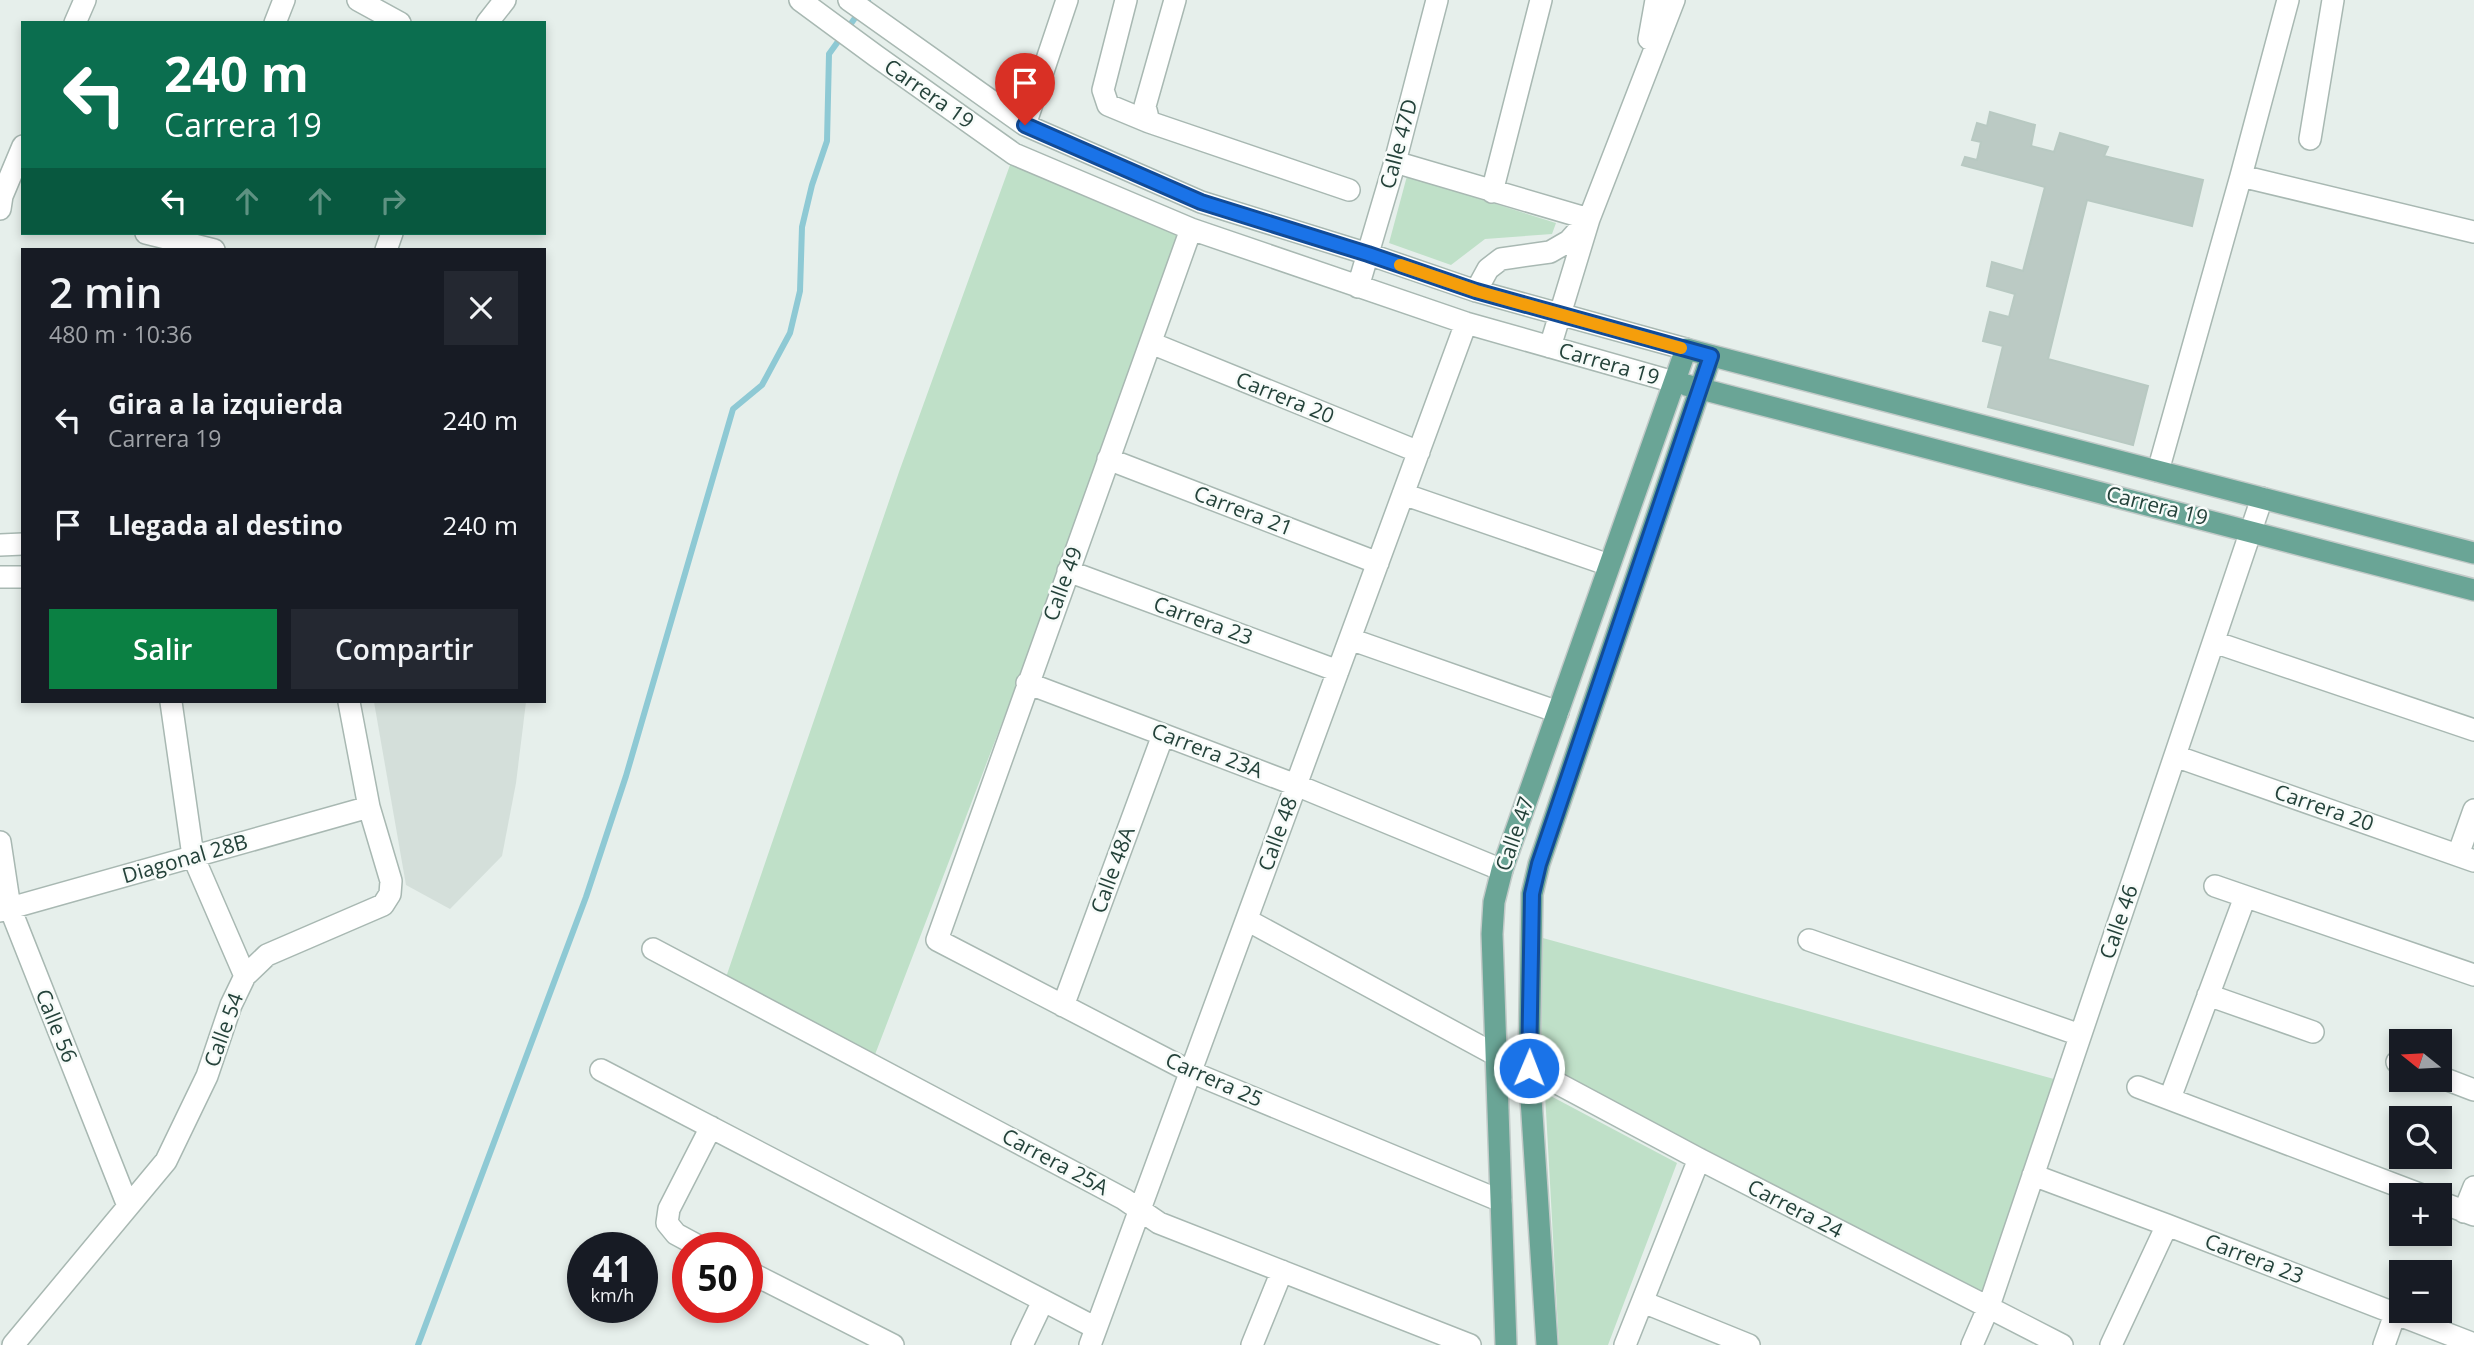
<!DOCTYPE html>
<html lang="es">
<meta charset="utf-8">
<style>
:root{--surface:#171b24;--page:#242831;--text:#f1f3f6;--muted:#9ea1a6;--accent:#0b8043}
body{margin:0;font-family:"Open Sans",sans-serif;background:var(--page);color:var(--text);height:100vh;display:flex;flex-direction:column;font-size:26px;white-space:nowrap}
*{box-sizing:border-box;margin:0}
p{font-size:23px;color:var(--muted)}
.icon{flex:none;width:38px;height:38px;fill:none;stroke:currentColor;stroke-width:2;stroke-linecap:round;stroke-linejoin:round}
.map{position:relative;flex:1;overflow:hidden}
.side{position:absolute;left:21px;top:248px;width:525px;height:455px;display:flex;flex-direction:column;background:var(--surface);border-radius:0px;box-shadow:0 4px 10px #0003}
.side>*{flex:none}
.top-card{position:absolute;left:21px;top:21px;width:525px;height:214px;border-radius:0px;box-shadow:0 4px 10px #0003;background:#0b6e4f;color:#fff;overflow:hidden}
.needle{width:46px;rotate:288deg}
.controls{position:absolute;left:2389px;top:1029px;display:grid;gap:14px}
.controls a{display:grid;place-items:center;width:63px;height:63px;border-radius:0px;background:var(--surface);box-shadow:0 4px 10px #0003;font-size:35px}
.speed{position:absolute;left:567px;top:1232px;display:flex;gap:14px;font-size:35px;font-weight:700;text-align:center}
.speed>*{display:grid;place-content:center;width:91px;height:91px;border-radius:50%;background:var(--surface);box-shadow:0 4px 10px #0003;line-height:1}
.speed small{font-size:18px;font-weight:400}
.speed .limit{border:10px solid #d22;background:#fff;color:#111}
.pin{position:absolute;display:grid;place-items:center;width:60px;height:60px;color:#fff;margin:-72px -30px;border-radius:50% 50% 50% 0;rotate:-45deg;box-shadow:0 0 7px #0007}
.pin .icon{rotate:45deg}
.me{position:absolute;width:77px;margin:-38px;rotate:1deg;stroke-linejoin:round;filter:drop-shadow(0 0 5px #0008)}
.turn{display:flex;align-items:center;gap:24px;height:147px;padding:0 28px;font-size:32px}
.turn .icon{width:91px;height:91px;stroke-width:2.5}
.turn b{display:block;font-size:49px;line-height:60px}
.lanes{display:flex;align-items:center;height:66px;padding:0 28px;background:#0003;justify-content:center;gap:35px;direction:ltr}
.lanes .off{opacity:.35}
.round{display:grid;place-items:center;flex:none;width:74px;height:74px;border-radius:0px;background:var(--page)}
.summary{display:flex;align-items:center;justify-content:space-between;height:119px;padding:0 28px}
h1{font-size:42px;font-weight:600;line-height:52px}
.primary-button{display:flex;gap:14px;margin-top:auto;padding:14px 28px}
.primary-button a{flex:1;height:80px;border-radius:0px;background:var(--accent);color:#fff;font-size:28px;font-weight:600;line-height:80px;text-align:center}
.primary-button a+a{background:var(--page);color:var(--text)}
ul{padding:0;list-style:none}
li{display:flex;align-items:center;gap:21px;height:105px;padding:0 28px}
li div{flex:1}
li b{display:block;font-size:26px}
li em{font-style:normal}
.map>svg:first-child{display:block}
.built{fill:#d4dfda}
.green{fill:#bfe0c8}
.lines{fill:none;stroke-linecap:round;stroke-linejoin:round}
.stream{stroke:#8ec9d4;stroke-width:6}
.building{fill:#bbcac4;stroke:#b8c9c2;stroke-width:2}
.minor-casing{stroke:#a8b8b2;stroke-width:24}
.major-casing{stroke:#c2cac8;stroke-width:24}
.minor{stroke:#fff;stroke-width:21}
.major{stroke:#6aa596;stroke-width:21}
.route-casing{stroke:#114b97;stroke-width:18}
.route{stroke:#1a73e8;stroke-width:12}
.slow{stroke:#f59e0b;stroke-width:12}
.labels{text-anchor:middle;stroke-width:5;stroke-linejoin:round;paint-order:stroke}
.street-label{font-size:21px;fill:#24423a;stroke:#f7fbf9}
</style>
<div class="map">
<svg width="2474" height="1345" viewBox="0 0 2474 1345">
<rect width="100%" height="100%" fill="#e6efeb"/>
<path class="built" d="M374 702H526L516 783 502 856 450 909 406 885Z"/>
<path class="green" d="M1014 154 1191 229 871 1065 723 986 899 472Z
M1407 176 1556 223 1552 234 1485 239 1451 265 1389 243Z
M1532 935 2065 1082 1989 1306 1529 1068Z
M1545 1093 1677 1163 1608 1345H1559Z"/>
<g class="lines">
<path class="stream" d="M418 1345 586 897 626 776 733 409 762 385 790 333 800 291 802 227 812 185 827 141 829 54 868 0"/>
</g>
<path class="building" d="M1990 112 2035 125 2031 146 2054 152 2060 133 2108 147 2104 156 2203 180 2192 226 2087 200 2048 359 2148 386 2133 445 1988 407 2003 346 1983 341 1990 312 2009 317 2015 294 1987 286 1992 262 2023 271 2045 187 1962 165 1965 157 1977 160 1981 142 1972 140 1977 123 1987 126Z"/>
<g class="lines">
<g class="minor-casing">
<path id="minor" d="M358 0 400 23
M800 0 876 56 1014 154 1191 229 1466 323 1674 382
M849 0 1025 125 1201 202 1368 254 1476 291 1686 349
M1126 0 1103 90 1108 105 1149 122
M1175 0 1145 106 1149 122 1349 190
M75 23 85 0
M275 23 284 0
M487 23 505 0
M1649 39 1656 0
M1025 125 1067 0
M2310 139 2333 0
M1395 162 1589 219
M2241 176 2474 232
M1492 192 1541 0
M0 209 2 196 23 146
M1191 229 937 940 1191 1072 1501 1201
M146 233 214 250
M386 250 392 233
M1358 287 1395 162 1437 0
M1476 291 1488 269 1501 259 1550 252 1569 241 1585 223
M1151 343 1419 452
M1550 347 1589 219 1674 0
M1108 459 1378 563
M2158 471 2241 176 2288 0
M1403 494 1609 565
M0 545 23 544
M1068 571 1338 671
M0 577H23
M1350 639 1558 712
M2214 642 2474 730
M1027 683 1296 785 1502 870
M171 702 193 856 245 976
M2175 756 2474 861
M0 842 10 908 128 1206
M2458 855 2474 810
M2215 886 2474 975
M0 911 369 807
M1247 920 1496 1055
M1809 940 2080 1035
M653 949 1124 1199 1159 1223 1470 1345
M2208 995 2313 1032
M1063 1006 1163 735
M2397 1062 2401 1063
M1529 1068 1699 1159 2062 1345
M601 1070 1096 1328
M2440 1077 2474 1090
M2138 1087 2422 1195
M2170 1098 2245 897
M2033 1175 2167 1225 2474 1344
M2440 1202 2474 1215
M2464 1212 2474 1187
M702 1248 676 1234 667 1223 669 1209 711 1127
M747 1271 893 1345
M1643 1302 1749 1345
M13 1345 166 1161 207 1076 231 1005 245 976 267 955 383 905 390 894 391 881 369 807 349 702
M1022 1345 1043 1301
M1090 1345 1466 323
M1252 1345 1282 1271
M1625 1345 1699 1159
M1972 1345 1989 1306 2262 498
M2111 1345 2167 1225
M2384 1345 2395 1314"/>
</g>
<g class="major-casing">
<path id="major" d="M1686 385 2474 590
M1506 1345 1492 934 1494 902 1502 870 1686 349 2474 553
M1547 1345 1529 1068 1532 894 1539 864 1711 356"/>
</g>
<use href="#minor" class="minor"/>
<use href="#major" class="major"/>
</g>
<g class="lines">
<g class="route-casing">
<path id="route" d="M1025 125 1201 202 1368 254 1476 291 1711 356 1539 864 1532 894 1529 1068"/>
</g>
<use href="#route" class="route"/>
<path class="slow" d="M1400 265 1476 291 1681 348"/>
</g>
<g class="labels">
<g class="street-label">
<text transform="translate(929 94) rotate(35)" y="7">Carrera 19</text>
<text transform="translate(1399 144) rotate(-75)" y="7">Calle 47D</text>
<text transform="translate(1609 364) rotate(16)" y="7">Carrera 19</text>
<text transform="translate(1285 398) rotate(22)" y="7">Carrera 20</text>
<text transform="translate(2157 506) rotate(14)" y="7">Carrera 19</text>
<text transform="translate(1243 511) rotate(21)" y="7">Carrera 21</text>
<text transform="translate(1063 584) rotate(-70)" y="7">Calle 49</text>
<text transform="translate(1203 621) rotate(20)" y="7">Carrera 23</text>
<text transform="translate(1207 751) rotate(21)" y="7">Carrera 23A</text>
<text transform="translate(2324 808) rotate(19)" y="7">Carrera 20</text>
<text transform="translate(1278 834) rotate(-70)" y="7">Calle 48</text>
<text transform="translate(1515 834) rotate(-71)" y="7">Calle 47</text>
<text transform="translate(185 859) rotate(-16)" y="7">Diagonal 28B</text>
<text transform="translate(1113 870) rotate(-70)" y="7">Calle 48A</text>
<text transform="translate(2119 922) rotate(-71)" y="7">Calle 46</text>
<text transform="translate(56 1026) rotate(68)" y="7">Calle 56</text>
<text transform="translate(224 1030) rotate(-70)" y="7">Calle 54</text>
<text transform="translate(1214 1080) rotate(24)" y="7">Carrera 25</text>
<text transform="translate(1055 1162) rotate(28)" y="7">Carrera 25A</text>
<text transform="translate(1795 1209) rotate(27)" y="7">Carrera 24</text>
<text transform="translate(2254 1259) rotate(21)" y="7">Carrera 23</text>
</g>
</g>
</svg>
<div class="controls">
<a><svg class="needle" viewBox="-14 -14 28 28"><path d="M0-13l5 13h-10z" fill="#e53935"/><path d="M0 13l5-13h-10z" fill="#9ea1a6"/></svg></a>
<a><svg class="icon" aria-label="search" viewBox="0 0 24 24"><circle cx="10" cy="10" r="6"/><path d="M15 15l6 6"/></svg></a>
<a>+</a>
<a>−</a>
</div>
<div class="speed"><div>41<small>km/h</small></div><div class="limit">50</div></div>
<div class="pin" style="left:1025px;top:125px;background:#d93025"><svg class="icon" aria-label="arrive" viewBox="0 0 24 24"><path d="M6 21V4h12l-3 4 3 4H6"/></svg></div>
<svg class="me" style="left:1529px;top:1068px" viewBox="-20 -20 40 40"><circle r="17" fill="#1a73e8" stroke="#fff" stroke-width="3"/><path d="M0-11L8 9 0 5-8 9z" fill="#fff"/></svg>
<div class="top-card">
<div class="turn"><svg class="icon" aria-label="left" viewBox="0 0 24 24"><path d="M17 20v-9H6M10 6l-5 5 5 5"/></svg><div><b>240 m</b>Carrera 19</div></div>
<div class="lanes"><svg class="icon" aria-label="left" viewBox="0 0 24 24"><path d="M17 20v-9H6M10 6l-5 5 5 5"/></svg><svg class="icon off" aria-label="ahead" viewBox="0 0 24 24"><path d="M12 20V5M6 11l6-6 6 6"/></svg><svg class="icon off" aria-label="ahead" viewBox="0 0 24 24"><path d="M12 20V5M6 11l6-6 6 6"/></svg><svg class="icon off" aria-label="right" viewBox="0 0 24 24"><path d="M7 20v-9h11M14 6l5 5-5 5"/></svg></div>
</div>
<section class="side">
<div class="summary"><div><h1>2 min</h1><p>480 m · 10:36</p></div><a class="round"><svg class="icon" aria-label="close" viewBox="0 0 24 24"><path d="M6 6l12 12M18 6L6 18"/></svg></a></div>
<ul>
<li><svg class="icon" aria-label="left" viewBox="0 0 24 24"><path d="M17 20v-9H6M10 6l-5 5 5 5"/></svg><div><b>Gira a la izquierda</b><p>Carrera 19</p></div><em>240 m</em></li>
<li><svg class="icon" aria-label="arrive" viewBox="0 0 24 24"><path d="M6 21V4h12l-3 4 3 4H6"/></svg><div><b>Llegada al destino</b></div><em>240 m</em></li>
</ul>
<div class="primary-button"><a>Salir</a><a>Compartir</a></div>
</section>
</div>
